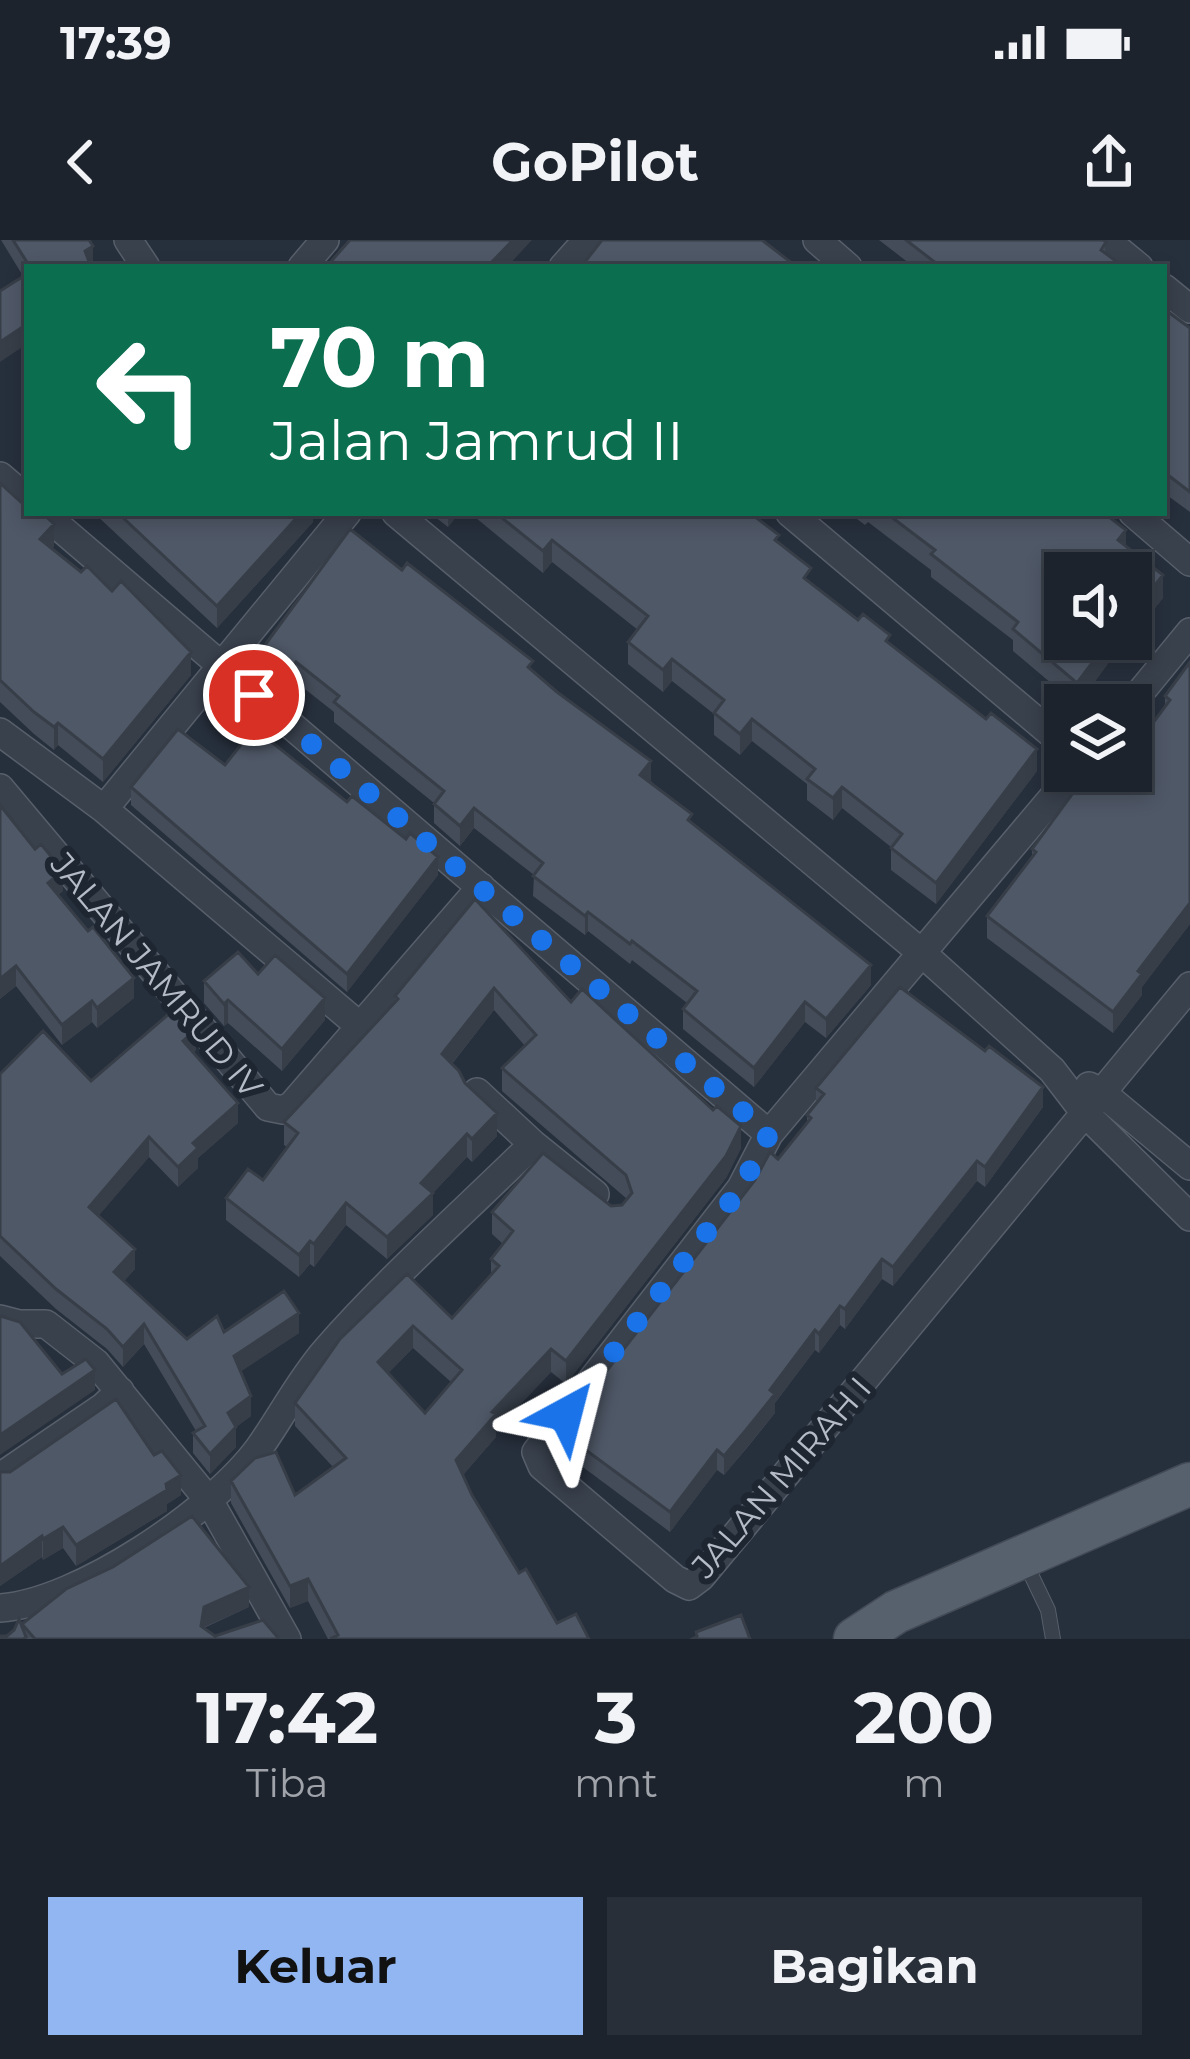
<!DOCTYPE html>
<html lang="id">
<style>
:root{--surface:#1c232d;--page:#292f39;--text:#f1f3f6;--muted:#a0a4aa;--line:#3a4049;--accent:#91b6f1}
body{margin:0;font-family:Montserrat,sans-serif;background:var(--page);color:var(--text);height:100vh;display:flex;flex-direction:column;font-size:45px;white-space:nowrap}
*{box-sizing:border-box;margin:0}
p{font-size:39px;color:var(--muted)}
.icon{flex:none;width:66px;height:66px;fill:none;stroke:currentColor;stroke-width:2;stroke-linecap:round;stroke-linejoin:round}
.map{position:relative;height:1399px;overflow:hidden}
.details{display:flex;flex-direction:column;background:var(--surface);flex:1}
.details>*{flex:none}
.banner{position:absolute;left:24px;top:24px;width:1143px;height:252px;border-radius:0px;box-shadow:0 6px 18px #0003,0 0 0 3px var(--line);background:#0b6e4f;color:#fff;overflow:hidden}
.tools{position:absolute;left:1044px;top:312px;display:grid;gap:24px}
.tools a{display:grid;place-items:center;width:108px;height:108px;border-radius:0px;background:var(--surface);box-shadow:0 6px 18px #0003,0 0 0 3px var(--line);font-size:60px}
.pin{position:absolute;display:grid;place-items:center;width:102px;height:102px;color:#fff;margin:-51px;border:6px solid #fff;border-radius:50%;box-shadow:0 3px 12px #0007}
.me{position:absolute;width:132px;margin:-66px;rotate:38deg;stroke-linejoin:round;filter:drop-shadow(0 0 9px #0008)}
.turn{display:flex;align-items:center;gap:42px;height:252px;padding:0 48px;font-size:54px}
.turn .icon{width:156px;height:156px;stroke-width:2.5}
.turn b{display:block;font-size:84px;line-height:102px}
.eta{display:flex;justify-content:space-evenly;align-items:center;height:204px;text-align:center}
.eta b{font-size:72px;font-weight:700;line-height:84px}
.button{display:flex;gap:24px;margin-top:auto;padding:24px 48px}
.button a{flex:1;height:138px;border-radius:0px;background:var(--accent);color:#111;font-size:48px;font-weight:700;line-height:138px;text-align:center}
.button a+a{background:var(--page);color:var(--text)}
.status{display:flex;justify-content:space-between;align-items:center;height:84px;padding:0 60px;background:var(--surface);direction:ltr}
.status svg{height:33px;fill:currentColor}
header{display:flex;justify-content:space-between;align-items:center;height:156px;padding:0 48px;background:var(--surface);font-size:54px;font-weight:700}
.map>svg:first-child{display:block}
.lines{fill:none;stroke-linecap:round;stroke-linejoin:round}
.service-casing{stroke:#575f6b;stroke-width:16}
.minor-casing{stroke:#575f6b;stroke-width:30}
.primary-casing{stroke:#424a56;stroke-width:45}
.service{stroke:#39414d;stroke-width:14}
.minor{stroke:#39414d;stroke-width:27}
.primary{stroke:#57606d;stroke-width:42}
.wall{fill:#444c59;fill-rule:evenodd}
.shaded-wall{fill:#373e48}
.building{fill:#4f5867;stroke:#373e48;stroke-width:3;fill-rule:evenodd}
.route{stroke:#1a73e8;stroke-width:21;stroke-dasharray:0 37.8}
.labels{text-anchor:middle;stroke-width:12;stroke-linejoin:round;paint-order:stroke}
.street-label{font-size:33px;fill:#b5bcc8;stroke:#1e2632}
</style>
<div class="status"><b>17:39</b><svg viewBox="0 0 49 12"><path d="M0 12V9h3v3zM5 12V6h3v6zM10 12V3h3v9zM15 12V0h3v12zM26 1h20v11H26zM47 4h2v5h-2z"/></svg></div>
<header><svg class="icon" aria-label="back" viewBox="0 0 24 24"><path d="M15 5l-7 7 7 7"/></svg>GoPilot<svg class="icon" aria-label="share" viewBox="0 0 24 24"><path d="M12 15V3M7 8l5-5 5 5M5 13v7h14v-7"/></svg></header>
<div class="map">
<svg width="1190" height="1399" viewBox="0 0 1190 1399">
<rect width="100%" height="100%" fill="#262f3c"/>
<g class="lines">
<g class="service-casing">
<path id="service" d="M1024 1320 1048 1370 1053 1399"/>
</g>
<g class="minor-casing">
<path id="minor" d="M128 0 146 27
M817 0 848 27
M1106 0 1139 27
M302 27 325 0
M563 27 587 0
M1164 48 1190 69
M0 236 27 259
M43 273 769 894
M396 273 923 714 1052 830 1085 873 1190 977
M790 273 1065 505
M1133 273 1190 322
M1130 465 1190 392
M0 492 104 569 362 788
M1075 531 769 894 741 948 536 1212 542 1226 675 1339 689 1346 701 1337 1190 746
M0 548 268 867 283 870 292 865 481 647
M104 569 347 273
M1089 846 1101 852 1190 926
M533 904 595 954
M0 1079 19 1084H46L96 1123 210 1262 287 1399
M0 1237 103 1167 120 1151
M0 1368C78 1363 213 1271 259 1208 282 1176 299 1141 326 1110 387 1040 466 970 533 904L477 852"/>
</g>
<g class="primary-casing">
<path id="primary" d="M855 1399 896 1372 1190 1244"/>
</g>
<use href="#service" class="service"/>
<use href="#minor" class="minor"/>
<use href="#primary" class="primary"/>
</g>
<path class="wall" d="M1 0H89L93 26 91 27H27V104L23 36Z
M879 0H1103L1106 14 1124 27H914Z
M1164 69 1190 88V272L1164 253Z
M0 243 54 306 52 309 191 435 103 542 58 505 54 510 34 494 0 462Z
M94 273H313V282L217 388Z
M430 273H459L448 287Z
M470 273H750L779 304 811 344 890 405 1037 531 936 664 891 630V607L842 568 833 580 807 560V544L752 501 740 515 714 495V474L672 441 663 452 628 424V402L638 390 552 322 543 333Z
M849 273H1110V277L1126 306 1163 358 1135 393 1132 391 1077 465 1013 411V400L931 337V330L868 282 865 285Z
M265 405 533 431 651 541 692 584 871 745 826 798 805 782 754 847 683 789V769L687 763 632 720 630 724 588 691 585 695 533 656 534 635 474 588 460 606 434 583V563L334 482V472L296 442 293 446 265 424Z
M1190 422V684L1142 747V755L1113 793 987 698V676L1032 618V609L1092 540 1138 503 1165 468V456Z
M225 525 438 635 347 752 131 565V547Z
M0 565 63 651 58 655 134 758 97 788 92 782 62 805 16 746 0 759Z
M475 659 571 762 741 908 726 938 566 1144 551 1132 496 1190V1197L463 1235 472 1255 519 1333 557 1383 589 1399H328L308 1361 290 1368 231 1263V1241L295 1255 333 1227 295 1186V1163L340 1099 452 1078 491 1036V1019L503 1004 492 994V972L611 966 622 965 627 959 502 851V828L525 806 494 770 452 824 497 896 472 922 467 917 433 953V975L387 1019 346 985 314 1027 310 1024 299 1037 226 980V958L263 940 287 907 284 905V882L395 762V756ZM413 1108 451 1142 425 1173 388 1133Z
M258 734 325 780 282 831 228 783 224 786 204 763V741Z
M196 810 193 813 238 883 198 918V928L178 947 149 917 98 976 135 1029 124 1041 187 1099 224 1092 299 1093 241 1131 251 1176 236 1187V1207L210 1234 193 1213V1193L196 1191 144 1104 123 1127 107 1109 56 1069 0 1016V834L91 841Z
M816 848 1043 867 985 947 977 941 893 1046 882 1039 845 1089 840 1085 819 1113 815 1110 775 1163V1173L746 1209 724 1235 717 1230 670 1292 560 1210V1191L807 882V875L816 864Z
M0 1232 181 1255 167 1264V1271L76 1326 63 1308 43 1320 42 1317 0 1346Z
M249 1367 204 1388 215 1396 279 1399H0L22 1384Z"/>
<path class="shaded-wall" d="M513 0H532L507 27H487Z
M93 6V26L91 27 85 11Z
M27 84V104L0 122V102Z
M301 273H313V282L217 388V366Z
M448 273H459L448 287Z
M54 284V306L40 321V299Z
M1126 290V312L1118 300Z
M552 300V322L543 333V311Z
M1163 335V358L1135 393V371Z
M1110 399H1126L1078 465 1077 443Z
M191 412V435L103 542V519Z
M672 419V441L663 452V430Z
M296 422V442L293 446V426Z
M752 479V501L740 515V494Z
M58 483V505L54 510V487Z
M1037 509V531L936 664V643Z
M651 521V541L640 554V535Z
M842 547V568L833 580V558Z
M474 568V588L460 606V586Z
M438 617V635L347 752V734Z
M63 631V651L48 663V643Z
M1190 663V684L1142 747V755L1113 793V772L1138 731Z
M588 672V691L585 695V676Z
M871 725V745L826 798V779Z
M16 726V746L0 759V739Z
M134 738V758L97 788V768Z
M494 748V770L442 836V814Z
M325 758V780L282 831V809Z
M228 760V783L224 786V764Z
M92 761V782L62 805V785Z
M805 762V782L754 847V828Z
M196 790V810L183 822V801Z
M1043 847V867L985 947V927Z
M238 863V883L198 918V928L178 947V927L193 903Z
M497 873V896L472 922V899Z
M741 886V908L726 938 566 1144V1121Z
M467 894V917L433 953V975L387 1019V997L421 943Z
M149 897V917L89 987V967Z
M977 921V941L893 1046V1027Z
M346 963V985L314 1027V1004Z
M310 1001V1024L299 1037V1015Z
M135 1009V1029L114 1052V1032Z
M882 1019V1039L845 1089V1069Z
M840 1066V1085L819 1113V1094Z
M299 1073V1093L234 1136V1116Z
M144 1084V1104L123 1127V1107Z
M413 1086V1108L378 1144V1122Z
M815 1090V1110L775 1163V1173L724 1235V1216L770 1150Z
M551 1109V1132L496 1190V1197L456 1243V1220L492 1172Z
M95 1130V1150L0 1215V1195Z
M251 1156V1176L236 1187V1207L210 1234V1214L228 1173Z
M717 1210V1230L670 1292V1272Z
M181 1235V1255L167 1264V1271L76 1326V1305Z
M63 1287V1308L43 1320V1299Z
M42 1296V1317L0 1346V1326Z
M308 1339V1361L290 1368V1346Z
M249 1347V1367L204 1387 202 1399 201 1386 204 1367Z"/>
<path class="building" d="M13 0H89L93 6 85 11 91 27H30Z
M350 0H513L487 27H326Z
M602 0H762L797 27H581Z
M906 0H1103L1106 2 1101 10 1124 27H941Z
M27 34V84L0 102V51Z
M1164 69 1190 88V252L1164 232Z
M0 243 23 264 27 260V273H42L54 284 40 299 81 332 87 326 112 351 121 341 191 412 103 519 58 483 54 487 34 472 0 440Z
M118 273H301L217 366Z
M496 273H750L779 295 775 300 811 328 804 338 858 380 863 374 890 395 886 401 986 479 991 473 1037 509 936 643 891 608 902 594 842 547 833 558 807 539 815 529 752 479 740 494 714 473 724 460 672 419 663 430 628 402 648 376 552 300 543 311Z
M886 273H1104L1126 290 1118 300 1163 335 1135 371 1132 369 1131 370V333H1065V399H1110L1077 443 1013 389 1018 382 931 314 935 310Z
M350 289 402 330 407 323 533 421 528 427 557 452 651 521 640 535 692 574 688 580 871 725 826 779 805 762 754 828 683 769 697 751 632 701 630 704 588 672 585 676 533 636 543 623 474 568 460 586 434 564 444 551 334 462 339 456 296 422 293 426 265 405Z
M1190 422V663L1138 731 1142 734 1113 772 987 676 1036 612 1032 609 1086 535 1092 540 1099 531H1131V497L1138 503 1170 460 1165 456Z
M254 488 347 562 352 556 406 599 410 593 438 617 347 734 131 547 178 489 225 525Z
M0 565 35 609 41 604 63 631 48 643 88 691 93 687 134 738 97 768 92 761 62 785 16 726 0 739Z
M475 659 571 762 582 749 713 870 717 866 741 886 726 916 566 1121 551 1109 492 1172 496 1174 456 1220 472 1255 519 1333 526 1329 557 1383 576 1374 589 1399H330L338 1395 308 1339 290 1346 231 1241 255 1218 276 1212 295 1255 346 1218 295 1163 340 1099 407 1034 452 1078 499 1026 491 1019 513 991 492 972 543 913 611 966 622 965 632 953 626 935 502 828 536 795 494 748 442 814 459 831 465 843 497 873 472 899 467 894 421 943 433 953 387 997 346 963 314 1004 310 1001 299 1015 226 958 248 929 263 940 298 893 284 882 398 759 395 756ZM413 1086 462 1130 425 1173 378 1122Z
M238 712 258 734 275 715 325 758 282 809 228 760 224 764 204 741Z
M900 747 985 811 989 806 1043 847 985 927 977 921 893 1027 882 1019 845 1069 840 1066 819 1094 815 1090 770 1150 775 1154 746 1190 724 1216 717 1210 670 1272 560 1191 755 940 770 912 778 919 811 878 807 875 824 854 816 848Z
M177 767 196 790 183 801 238 863 193 903 198 908 178 927 149 897 89 967 135 1009 114 1032 187 1099 217 1076 224 1092 284 1051 299 1073 234 1116 251 1156 228 1173 236 1187 210 1214 193 1193 205 1186 144 1084 123 1107 107 1089 56 1049 0 996V834L43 791 91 841Z
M0 1076 20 1082 62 1134 86 1119 95 1130 0 1195Z
M116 1159 154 1215 162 1211 181 1235 166 1244 167 1250 76 1305 63 1287 43 1299 42 1296 0 1326V1232H10Z
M192 1276 249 1347 204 1367 201 1386 215 1396 263 1380 279 1399H35L22 1384 66 1349 113 1327Z
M741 1375 750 1399H692L697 1396 696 1392Z
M19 1379 26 1397 23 1399H0V1396H7L14 1390Z"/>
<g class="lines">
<path class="route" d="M254 455 769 894 741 948 566 1174"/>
</g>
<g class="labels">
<g class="street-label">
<text transform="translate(157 735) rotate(50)" y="12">JALAN JAMRUD IV</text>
<text transform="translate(781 1237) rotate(-49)" y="12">JALAN MIRAH I</text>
</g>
</g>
</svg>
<div class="tools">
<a><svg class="icon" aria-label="sound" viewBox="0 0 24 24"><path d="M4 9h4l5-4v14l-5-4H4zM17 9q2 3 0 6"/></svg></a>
<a><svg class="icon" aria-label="layers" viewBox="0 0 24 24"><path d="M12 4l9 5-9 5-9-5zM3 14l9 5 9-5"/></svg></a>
</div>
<div class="pin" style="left:254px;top:455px;background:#d93025"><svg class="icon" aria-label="arrive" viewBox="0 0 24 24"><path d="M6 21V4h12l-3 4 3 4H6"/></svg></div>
<svg class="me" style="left:566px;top:1174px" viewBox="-20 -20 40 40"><path d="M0-17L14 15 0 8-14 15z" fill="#1a73e8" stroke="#fff" stroke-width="4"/></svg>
<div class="banner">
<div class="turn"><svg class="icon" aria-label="left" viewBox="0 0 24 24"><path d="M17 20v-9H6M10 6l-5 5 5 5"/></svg><div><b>70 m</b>Jalan Jamrud II</div></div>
</div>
</div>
<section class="details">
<div class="eta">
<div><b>17:42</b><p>Tiba</p></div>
<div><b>3</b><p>mnt</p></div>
<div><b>200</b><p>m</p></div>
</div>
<div class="button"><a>Keluar</a><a>Bagikan</a></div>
</section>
